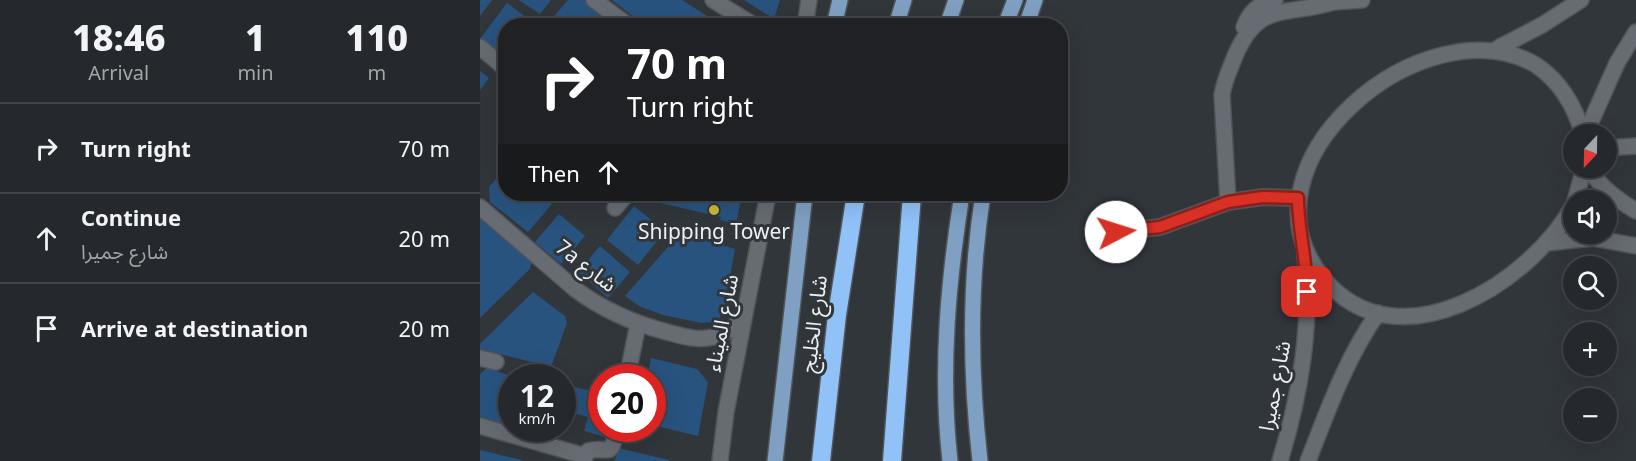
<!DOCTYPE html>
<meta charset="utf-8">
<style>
:root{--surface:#25282c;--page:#2d3034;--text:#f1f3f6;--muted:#a3a6a9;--line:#424448}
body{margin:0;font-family:"Noto Sans","Noto Sans Arabic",sans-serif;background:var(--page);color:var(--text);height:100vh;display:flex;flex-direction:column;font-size:22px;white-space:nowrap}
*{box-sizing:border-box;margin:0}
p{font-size:20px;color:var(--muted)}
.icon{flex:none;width:33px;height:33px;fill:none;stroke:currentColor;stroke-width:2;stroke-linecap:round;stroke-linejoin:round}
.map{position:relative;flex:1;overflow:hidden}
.drawer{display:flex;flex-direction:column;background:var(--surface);width:480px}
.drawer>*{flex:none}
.banner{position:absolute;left:18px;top:18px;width:570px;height:183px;border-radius:24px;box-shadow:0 6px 24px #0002,0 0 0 2px var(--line);background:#202124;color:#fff;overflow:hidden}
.needle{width:39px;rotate:202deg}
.buttons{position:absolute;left:1083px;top:124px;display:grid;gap:12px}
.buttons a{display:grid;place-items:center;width:54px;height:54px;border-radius:50%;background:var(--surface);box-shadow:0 6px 24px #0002,0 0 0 2px var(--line);font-size:30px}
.speed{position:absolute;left:18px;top:364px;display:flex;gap:12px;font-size:30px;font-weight:700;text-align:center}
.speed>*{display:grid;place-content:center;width:78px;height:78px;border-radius:50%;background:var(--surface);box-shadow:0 6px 24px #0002,0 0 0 2px var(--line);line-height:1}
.speed small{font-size:15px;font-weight:400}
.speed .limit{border:9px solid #d22;background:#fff;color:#111}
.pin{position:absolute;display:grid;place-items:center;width:51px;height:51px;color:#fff;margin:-26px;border-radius:12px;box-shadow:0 3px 9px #0006}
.me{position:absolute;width:66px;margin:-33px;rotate:85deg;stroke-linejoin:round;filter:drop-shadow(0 0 4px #0008)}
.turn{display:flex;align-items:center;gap:21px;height:126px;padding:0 30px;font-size:27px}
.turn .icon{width:78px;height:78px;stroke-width:2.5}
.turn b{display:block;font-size:42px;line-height:51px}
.then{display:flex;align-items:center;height:57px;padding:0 30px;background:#0003;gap:12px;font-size:22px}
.eta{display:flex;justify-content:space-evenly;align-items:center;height:102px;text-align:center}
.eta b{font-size:36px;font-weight:800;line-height:42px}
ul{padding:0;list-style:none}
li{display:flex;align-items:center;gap:18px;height:90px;padding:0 30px;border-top:2px solid var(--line)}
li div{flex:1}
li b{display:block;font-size:22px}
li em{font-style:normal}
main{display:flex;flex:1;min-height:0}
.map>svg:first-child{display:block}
.building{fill:#28537f}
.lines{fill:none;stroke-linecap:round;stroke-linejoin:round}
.minor-casing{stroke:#505458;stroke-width:18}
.major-casing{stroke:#505458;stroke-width:18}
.highway-casing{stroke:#505458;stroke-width:21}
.minor{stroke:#666c72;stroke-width:15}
.major{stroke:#7fa0c2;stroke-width:15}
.highway{stroke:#90c2f8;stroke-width:18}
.route-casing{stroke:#8d1f18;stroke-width:15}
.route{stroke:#d93025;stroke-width:10}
.poi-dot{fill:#ccb939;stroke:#31363b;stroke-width:2}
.labels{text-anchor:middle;stroke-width:6;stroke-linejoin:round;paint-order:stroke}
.poi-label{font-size:21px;fill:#eceff3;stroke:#31363b}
.street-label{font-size:21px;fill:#eceff3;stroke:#31363b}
</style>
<main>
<section class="drawer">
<div class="eta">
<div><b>18:46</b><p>Arrival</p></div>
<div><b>1</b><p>min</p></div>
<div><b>110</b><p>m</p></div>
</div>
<ul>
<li><svg class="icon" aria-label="right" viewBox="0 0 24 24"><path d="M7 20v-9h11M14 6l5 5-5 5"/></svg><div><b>Turn right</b></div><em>70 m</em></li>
<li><svg class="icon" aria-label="ahead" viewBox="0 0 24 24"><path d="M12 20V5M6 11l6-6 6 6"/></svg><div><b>Continue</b><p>شارع جميرا</p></div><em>20 m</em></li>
<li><svg class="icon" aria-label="arrive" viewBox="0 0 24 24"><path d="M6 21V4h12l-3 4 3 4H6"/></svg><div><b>Arrive at destination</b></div><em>20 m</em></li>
</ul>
</section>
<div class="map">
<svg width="1156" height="461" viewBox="0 0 1156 461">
<rect width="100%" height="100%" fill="#31363b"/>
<path class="building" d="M0 0H12L0 16Z
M39 0H71L60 14Z
M88 0H109L129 16 121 26H73L69 22Z
M132 0H202L243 26H165Z
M264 0H300L294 19Z
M27 3 58 26H26V65L0 46V39Z
M0 71 9 78 0 90Z
M26 168V194H60L72 204 48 232 10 202 9 187Z
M181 194H262L256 224 240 220 241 217 180 203Z
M154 206 185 231 158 265 127 240Z
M79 214 105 236 81 264 55 242Z
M0 218 52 259 50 269 0 318Z
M201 232 255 249 244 309 239 319 232 322 221 323 183 315 159 306 145 296Z
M120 246 150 272 128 298 98 272Z
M53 292 85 316 87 323 71 367 0 349V344Z
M171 358 217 369 228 382 218 436 172 425V378H167Z
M7 368 28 375 19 409 32 413V429H52L50 436 0 421V374Z
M83 384 122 394V429H135L125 437 104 431 108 417 82 411Z
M138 448 189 460V461H135Z
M0 450 42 460V461H0Z"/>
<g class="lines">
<g class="minor-casing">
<path id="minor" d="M114 0 149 26
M233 0 275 26
M847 0 854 2 882 0
M325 26 329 0
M764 27C769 13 779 3 795 0
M0 47 26 69
M1018 48 1062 25 1101 0
M1105 135 1137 63 1156 32
M1126 148 1156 146
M1108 168C1121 187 1136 199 1156 211
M1095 201 1104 168
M748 202 742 95C744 81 750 69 755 56 779 0 805 17 854 2
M1094 204C1051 283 918 367 844 279 748 166 944 0 1056 65 1081 82 1095 106 1103 135
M0 207 95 289C123 310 152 323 187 332 202 336 217 341 233 337 246 334 254 326 264 318
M135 208 147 194
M636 232 680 227 748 202 783 197 818 198
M1066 243 1113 238 1156 246
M0 358 16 362
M147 378 158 324
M0 426 105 456
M103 461 108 451C130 445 130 461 137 429
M240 461 246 412 288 194
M800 461C821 392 832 325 825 253
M828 461C848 410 866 358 898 313"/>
</g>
<g class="major-casing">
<path id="major" d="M354 26 360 0
M416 26 424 0
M467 26 476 0
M525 26 535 0
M546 26 555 0
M295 461 325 194
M470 461C460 371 468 282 482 194
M500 461C490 372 489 282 503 194"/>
</g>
<g class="highway-casing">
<path id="highway" d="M341 461 357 315 376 194
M412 461 432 194"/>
</g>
<use href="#minor" class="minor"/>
<use href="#major" class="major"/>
<use href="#highway" class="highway"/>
</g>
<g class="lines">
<g class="route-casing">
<path id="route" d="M636 232 680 227 748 202 783 197 818 198C818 230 827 260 827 292"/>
</g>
<use href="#route" class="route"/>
</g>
<circle class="poi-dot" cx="234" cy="210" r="6"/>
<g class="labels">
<g class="poi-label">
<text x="234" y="239">Shipping Tower</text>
</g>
<g class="street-label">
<text transform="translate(106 266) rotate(38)" y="7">7a شارع</text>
<text transform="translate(242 323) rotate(-79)" y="7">شارع الميناء</text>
<text transform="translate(334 324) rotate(-83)" y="7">شارع الخليج</text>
<text transform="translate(795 386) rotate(-79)" y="7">شارع جميرا</text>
</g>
</g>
</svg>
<div class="buttons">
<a><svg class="needle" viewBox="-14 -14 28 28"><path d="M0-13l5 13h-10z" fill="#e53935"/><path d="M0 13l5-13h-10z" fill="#a3a6a9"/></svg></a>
<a><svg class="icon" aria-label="sound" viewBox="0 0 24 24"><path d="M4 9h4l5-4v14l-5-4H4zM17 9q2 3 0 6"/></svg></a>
<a><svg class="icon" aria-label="search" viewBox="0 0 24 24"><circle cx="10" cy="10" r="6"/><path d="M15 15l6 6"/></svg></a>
<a>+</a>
<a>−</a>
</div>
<div class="speed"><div>12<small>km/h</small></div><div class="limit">20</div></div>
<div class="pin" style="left:827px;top:292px;background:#d93025"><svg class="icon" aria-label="arrive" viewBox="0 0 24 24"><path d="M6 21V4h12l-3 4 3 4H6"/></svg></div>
<svg class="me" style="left:636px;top:232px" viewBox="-20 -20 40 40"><circle r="19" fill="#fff"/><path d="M0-13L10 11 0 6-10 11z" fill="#d93025"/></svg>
<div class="banner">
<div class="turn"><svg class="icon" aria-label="right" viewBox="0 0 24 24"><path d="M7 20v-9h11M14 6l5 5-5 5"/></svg><div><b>70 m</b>Turn right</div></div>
<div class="then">Then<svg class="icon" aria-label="ahead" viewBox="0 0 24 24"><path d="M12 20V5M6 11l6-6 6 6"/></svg></div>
</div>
</div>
</main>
